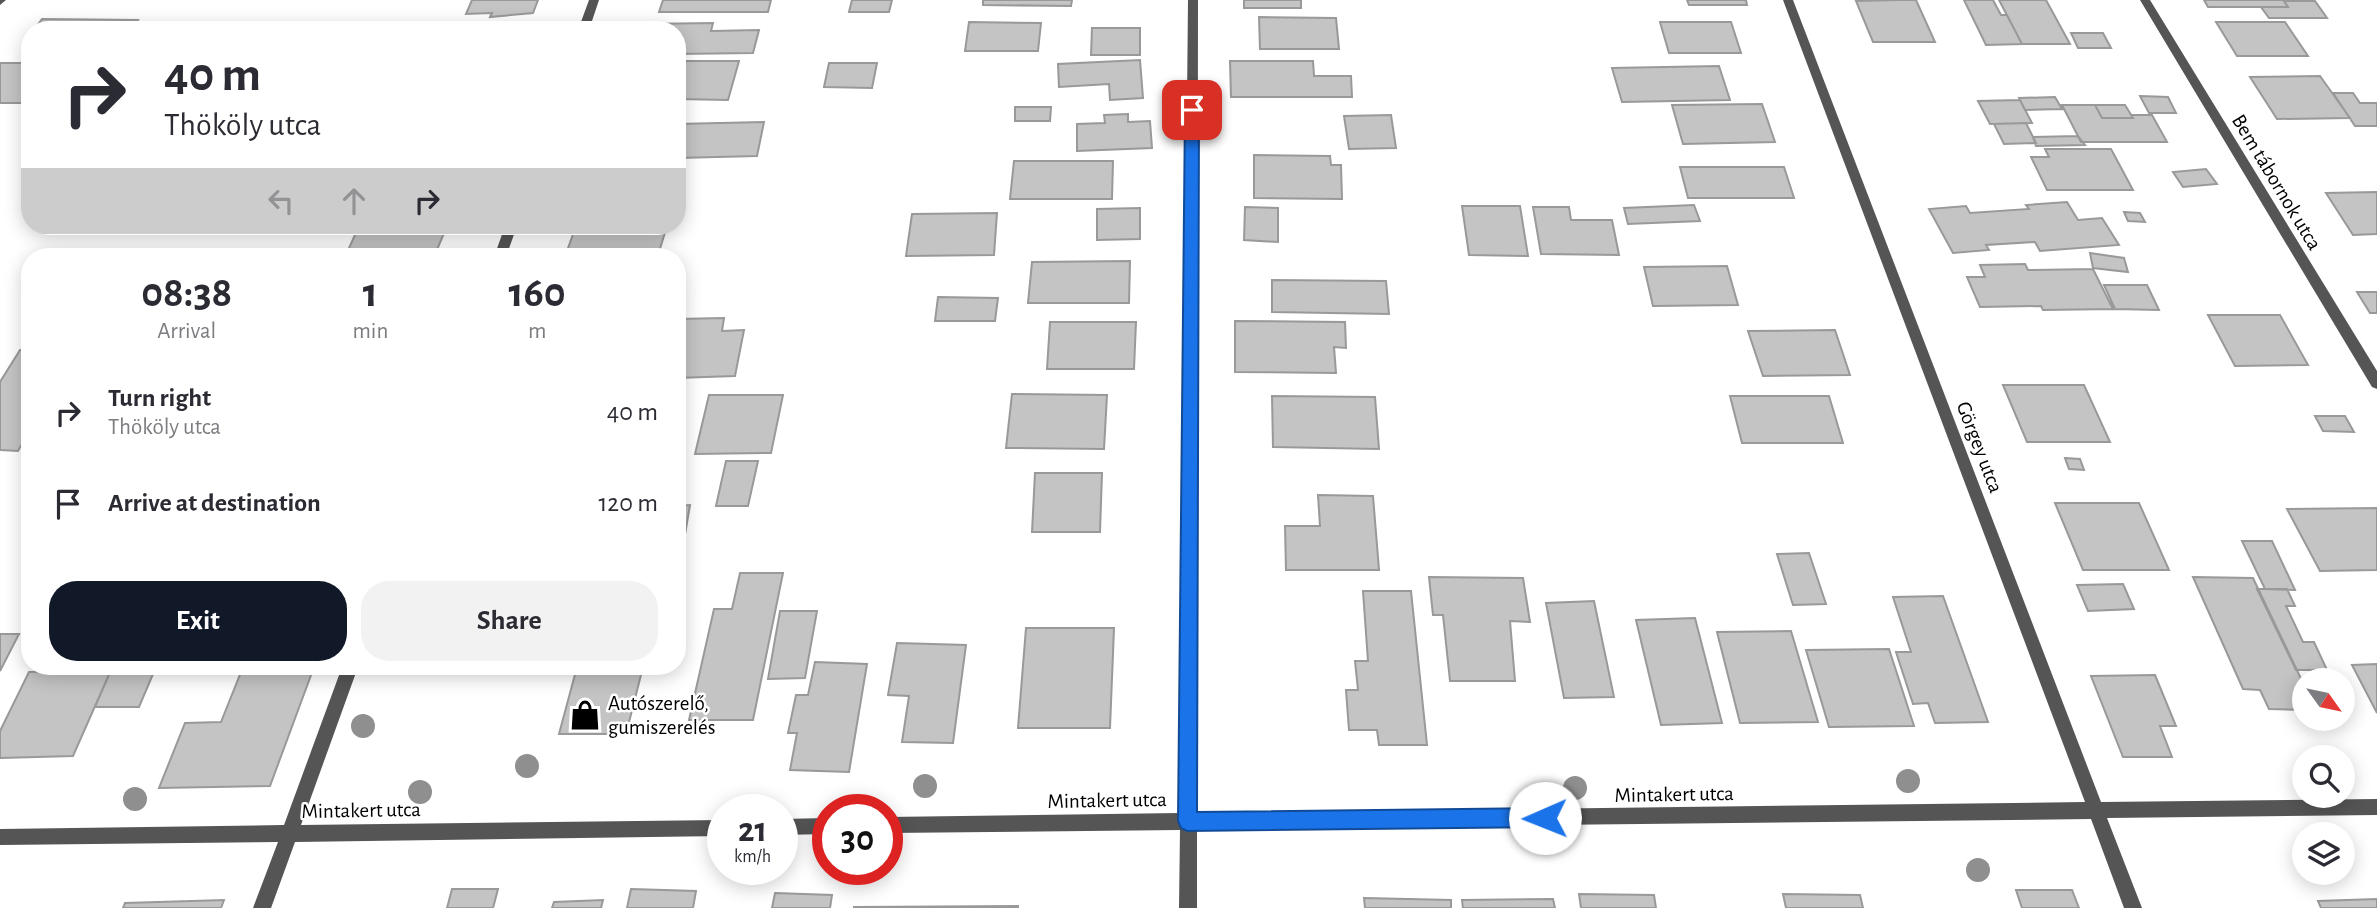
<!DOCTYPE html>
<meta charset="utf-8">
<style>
:root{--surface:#fff;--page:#f2f2f3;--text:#2b2b33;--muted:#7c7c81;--accent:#111827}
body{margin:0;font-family:"Alegreya Sans",sans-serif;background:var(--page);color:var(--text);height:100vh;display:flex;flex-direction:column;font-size:26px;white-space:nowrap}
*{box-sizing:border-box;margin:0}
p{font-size:23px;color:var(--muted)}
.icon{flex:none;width:38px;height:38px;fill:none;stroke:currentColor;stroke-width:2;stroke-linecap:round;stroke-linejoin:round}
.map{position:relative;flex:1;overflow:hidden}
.details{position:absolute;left:21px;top:248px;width:665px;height:427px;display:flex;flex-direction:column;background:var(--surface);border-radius:28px;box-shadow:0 4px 18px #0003}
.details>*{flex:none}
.top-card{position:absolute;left:21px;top:21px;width:665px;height:214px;border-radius:28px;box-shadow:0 4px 18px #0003;background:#fff;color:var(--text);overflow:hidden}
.needle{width:46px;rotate:123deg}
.fabs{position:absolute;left:2292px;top:668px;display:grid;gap:14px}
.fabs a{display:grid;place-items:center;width:63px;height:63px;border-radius:50%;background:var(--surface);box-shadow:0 4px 18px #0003;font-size:35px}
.speed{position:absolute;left:707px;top:794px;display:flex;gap:14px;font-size:35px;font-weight:700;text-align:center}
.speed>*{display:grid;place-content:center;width:91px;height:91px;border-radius:50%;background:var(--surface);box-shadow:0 4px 18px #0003;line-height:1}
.speed small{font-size:18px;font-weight:400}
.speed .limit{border:10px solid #d22;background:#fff;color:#111}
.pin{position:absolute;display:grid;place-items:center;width:60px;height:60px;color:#fff;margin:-30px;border-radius:14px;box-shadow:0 4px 10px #0006}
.me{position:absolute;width:77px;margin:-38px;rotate:269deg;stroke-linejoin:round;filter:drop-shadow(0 0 5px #0008)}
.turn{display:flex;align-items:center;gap:24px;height:147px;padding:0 28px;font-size:32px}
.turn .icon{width:91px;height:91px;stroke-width:2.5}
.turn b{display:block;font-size:49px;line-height:60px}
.lanes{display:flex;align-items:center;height:66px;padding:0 28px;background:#0003;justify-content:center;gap:35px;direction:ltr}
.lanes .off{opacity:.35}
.eta{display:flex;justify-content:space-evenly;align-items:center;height:119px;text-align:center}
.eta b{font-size:42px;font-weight:600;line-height:49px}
.action{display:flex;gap:14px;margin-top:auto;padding:14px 28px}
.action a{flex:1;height:80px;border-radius:28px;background:var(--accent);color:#fff;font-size:28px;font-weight:600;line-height:80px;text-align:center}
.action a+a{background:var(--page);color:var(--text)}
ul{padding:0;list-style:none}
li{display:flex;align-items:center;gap:21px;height:91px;padding:0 28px}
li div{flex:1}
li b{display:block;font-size:26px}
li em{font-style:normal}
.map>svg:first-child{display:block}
.building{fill:#c4c4c4;stroke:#999;stroke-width:2}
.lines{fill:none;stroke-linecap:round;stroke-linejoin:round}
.street{fill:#555;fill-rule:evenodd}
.tree{fill:#8f8f8f}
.route{fill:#1a73e8;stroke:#114b97;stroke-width:2}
.labels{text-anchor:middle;stroke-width:5;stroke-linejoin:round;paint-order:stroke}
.street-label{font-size:21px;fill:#000;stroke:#fff}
.poi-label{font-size:21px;fill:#000;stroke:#fff;text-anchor:start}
</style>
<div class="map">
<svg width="2377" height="908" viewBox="0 0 2377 908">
<rect width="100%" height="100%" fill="#fff"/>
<path class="building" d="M472 0H538L533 13 490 17 492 13 466 14Z
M663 0H771L768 12H659Z
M852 0H892L889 12H849Z
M983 0H1072L1071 6 983 5Z
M1244 0H1301V8H1244Z
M1687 0H1746L1747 5H1689Z
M1898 0H1916L1935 42H1873L1856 1Z
M1964 0H1993L2001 15H2007L2022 44 1986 45Z
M1999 0H2046L2070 44H2022Z
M2204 0H2283L2288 7H2208Z
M2284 1H2315L2327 18H2269L2261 7H2288Z
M1259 17 1336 18 1339 49H1260Z
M42 19 138 20 131 30H34Z
M969 22 1041 23 1038 51H965Z
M1660 22H1731L1741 53H1669Z
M2216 22H2285L2308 56H2237Z
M498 23 496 30H458L460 24Z
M713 23 711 31 759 30 753 53 677 54V30H642L644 24Z
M1092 28H1140V55H1091Z
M2071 33H2103L2111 48H2078Z
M1140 60 1143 98 1110 100 1109 84 1059 87 1058 64Z
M677 61H739L728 100 677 99Z
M1230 61H1313L1314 76H1351L1352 97H1231Z
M0 63H30V103H0Z
M829 63H877L872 88 824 87Z
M1719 66 1730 100 1622 102 1612 68Z
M2320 76 2350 118 2277 119 2250 77Z
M2333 93H2353L2360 103H2377V126H2355Z
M2140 96 2168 97 2176 113H2149Z
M2055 97 2062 109 2025 110 2019 98Z
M2020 100 2032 123 1990 124 1978 101Z
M1762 104 1775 142 1683 144 1672 105Z
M2062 105H2095L2102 118H2133L2131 115H2152L2167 142H2081Z
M2095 105H2125L2133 118H2102Z
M1015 107H1051L1050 121H1015Z
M1128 114V122L1150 121 1152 148 1077 151V124L1105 123 1104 115Z
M1391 115 1396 148 1349 149 1344 116Z
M764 122 757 156 677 158V124Z
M2026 123 2036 143 2004 144 1994 124Z
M2078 136 2085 145 2036 146 2033 137Z
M2045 149H2111L2133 190H2047L2031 157H2049Z
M1254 155 1330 156 1331 165H1341L1342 199 1254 198Z
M1014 161H1113L1112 199H1010Z
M1680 167H1784L1794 198H1688Z
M2206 169 2217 184 2183 187 2173 172Z
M2377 192V234L2353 235 2326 193Z
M2067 202 2078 220 2102 218 2119 245 2040 251 2035 242 1986 245 1989 250 1953 253 1929 209 1966 206 1970 213 2029 209 2026 205Z
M1694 205 1700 221 1628 224 1624 208Z
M1462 206H1520L1528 256 1469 255Z
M1245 207 1278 208V242L1244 240Z
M1533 207H1569L1571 220H1612L1619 255 1541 254Z
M1140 208V239L1097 240V209Z
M2124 212 2140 213 2145 222 2128 221Z
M997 213 994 255 906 256 912 214Z
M359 226H447L434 257H345Z
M576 226H667L659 252 567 251Z
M2090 253 2124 258 2128 272 2093 268Z
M1130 261 1129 303H1028L1032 262Z
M2025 264 2028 270 2093 269 2113 309 2043 310 2041 306 1980 307 1967 277H1985L1980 265Z
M1727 266 1738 305 1653 306 1644 267Z
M1272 280 1386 281 1389 314 1272 312Z
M2104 285H2147L2159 310 2115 309Z
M2357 292H2377V313H2370Z
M938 297 998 298 995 321H935Z
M2208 315H2280L2308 365 2235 366Z
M724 318 722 331 744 330 735 376 677 378V319Z
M1235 321 1345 322 1346 348 1334 347 1336 373 1235 372Z
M1050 322H1136L1134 369H1047Z
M1835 330 1850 375 1763 376 1748 331Z
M20 350H30V430L18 451 0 450V382Z
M2003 385H2084L2110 442H2027Z
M1012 394 1107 395 1104 449 1006 448Z
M709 395H783L771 453 695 454Z
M1272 396 1375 397 1379 449 1273 447Z
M1730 396H1829L1843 443H1742Z
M2315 416H2345L2354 432 2323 431Z
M2065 458 2080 459 2084 470 2069 469Z
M726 461H758L748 506H716Z
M1035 473H1102L1100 532H1032Z
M1318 495 1373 496 1379 570H1286L1285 526H1320Z
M2055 503H2139L2169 570H2083Z
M690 505 680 564H677V506Z
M2377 508V570L2320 571 2287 509Z
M2242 541H2272L2295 590 2265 589Z
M1809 553 1826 604 1793 605 1777 554Z
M740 573H783L753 720H689L714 609H732Z
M1429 577 1523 578 1530 622 1510 621 1515 681H1450L1443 615H1433Z
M2193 577 2253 578 2305 687V710L2269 709 2260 690 2243 689Z
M2123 584 2134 609 2088 611 2077 585Z
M2257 589H2287L2295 606H2286L2303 642H2314L2327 670H2296Z
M1363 591H1411L1427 745H1379L1377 730H1349L1346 690H1358L1355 661H1368Z
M1943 596 1988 722 1935 723 1928 703 1913 704 1896 652H1911L1893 597Z
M1594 601 1614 697 1564 698 1546 603Z
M780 611H817L805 678 768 679Z
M1695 618 1722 723 1661 725 1636 620Z
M1026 628H1114L1110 728H1018Z
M1791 631 1818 722 1740 723 1717 632Z
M0 634H19L0 671Z
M897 643 966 645 953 743 902 742 909 696 888 695Z
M1889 649 1914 726 1829 727 1806 650Z
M815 662 867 664 849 772 790 770 797 733H788L796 695H808Z
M2377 664V713L2352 665Z
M97 667H156L139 707H95L111 670 95 671Z
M243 667H314L270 786 159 788 185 723 221 722Z
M577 667H643L626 734H559Z
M111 670 73 756 0 758V731L29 672Z
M2155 675 2176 726H2160L2172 757H2123L2091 676Z
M452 889H498L493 908H447Z
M631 889 696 891 693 908H627Z
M2016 890H2072L2079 908H2022Z
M775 893 832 895 830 908H772Z
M1579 894 1654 895 1656 908H1581Z
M1783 894 1860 895 1863 908H1786Z
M1364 898 1451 900V908H1365Z
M1553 899 1555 908H1463L1462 900Z
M2377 899V908H2321L2318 901Z
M224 900 221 908H123L125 903Z
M603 900 601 908H552L554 902Z
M1018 906V908H854V907Z"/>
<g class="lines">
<path class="street" d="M0 0H6L0 5Z
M589 0H599L589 30H578Z
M1188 0H1198L1197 813 2085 802 1783 0H1793L2101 802 2377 799V815L2107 818 2142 908H2124L2091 819 1197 829V908H1179L1180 830 887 833V817L1180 813Z
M2140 0H2150L2377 371V389L2372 387Z
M505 226H517L506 257H494Z
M342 667H358L301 825 723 820V836L295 842 271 908H253L278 842 0 845V829L284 825Z
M828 818V834L782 835V819Z"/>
</g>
<g class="tree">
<circle cx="363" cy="726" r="12"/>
<circle cx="527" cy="766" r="12"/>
<circle cx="1908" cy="781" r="12"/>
<circle cx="925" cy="786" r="12"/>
<circle cx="1575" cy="788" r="12"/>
<circle cx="420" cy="792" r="12"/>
<circle cx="135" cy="799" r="12"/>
<circle cx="1978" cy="870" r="12"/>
</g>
<path class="route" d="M1192 105 1199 110 1197 812 1545 808 1552 811 1555 818 1552 824 1545 827 1187 831 1181 828 1178 821 1185 110Z"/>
<defs>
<g id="shop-bare" transform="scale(2.415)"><path d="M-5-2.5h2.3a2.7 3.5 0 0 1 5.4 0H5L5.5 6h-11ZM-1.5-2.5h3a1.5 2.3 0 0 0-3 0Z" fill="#000" stroke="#fff" stroke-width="2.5" paint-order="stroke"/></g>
</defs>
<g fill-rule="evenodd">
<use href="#shop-bare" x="585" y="715"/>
</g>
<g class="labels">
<g class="street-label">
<text transform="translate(2277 182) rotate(59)" y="7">Bem tábornok utca</text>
<text transform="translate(1980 447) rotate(69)" y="7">Görgey utca</text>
<text transform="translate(1674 794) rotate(-1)" y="7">Mintakert utca</text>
<text transform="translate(1107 800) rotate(-1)" y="7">Mintakert utca</text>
<text transform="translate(361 810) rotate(-1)" y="7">Mintakert utca</text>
</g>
<g class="poi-label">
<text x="608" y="710">Autószerelő,<tspan x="608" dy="24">gumiszerelés</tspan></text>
</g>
</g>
</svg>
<div class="fabs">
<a><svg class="needle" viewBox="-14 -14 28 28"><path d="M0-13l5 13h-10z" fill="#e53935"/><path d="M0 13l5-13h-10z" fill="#7c7c81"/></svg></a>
<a><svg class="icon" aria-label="search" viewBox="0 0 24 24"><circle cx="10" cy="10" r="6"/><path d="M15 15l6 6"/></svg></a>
<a><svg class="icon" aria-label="layers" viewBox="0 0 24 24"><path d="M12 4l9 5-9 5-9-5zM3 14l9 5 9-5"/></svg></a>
</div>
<div class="speed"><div>21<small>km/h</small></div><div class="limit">30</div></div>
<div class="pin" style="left:1192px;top:110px;background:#d93025"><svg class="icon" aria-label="arrive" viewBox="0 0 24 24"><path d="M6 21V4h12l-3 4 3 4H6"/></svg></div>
<svg class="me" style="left:1545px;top:818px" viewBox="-20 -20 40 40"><circle r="19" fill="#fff"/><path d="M0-13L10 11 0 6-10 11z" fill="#1a73e8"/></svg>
<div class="top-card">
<div class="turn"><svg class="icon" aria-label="right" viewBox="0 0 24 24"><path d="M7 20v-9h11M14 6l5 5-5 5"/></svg><div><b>40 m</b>Thököly utca</div></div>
<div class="lanes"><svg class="icon off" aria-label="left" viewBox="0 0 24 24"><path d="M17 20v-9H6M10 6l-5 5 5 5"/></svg><svg class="icon off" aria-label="ahead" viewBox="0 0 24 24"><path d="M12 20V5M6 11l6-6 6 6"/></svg><svg class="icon" aria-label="right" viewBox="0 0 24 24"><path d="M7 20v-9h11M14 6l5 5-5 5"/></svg></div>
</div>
<section class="details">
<div class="eta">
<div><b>08:38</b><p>Arrival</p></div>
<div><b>1</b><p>min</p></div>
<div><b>160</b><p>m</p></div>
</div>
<ul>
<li><svg class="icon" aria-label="right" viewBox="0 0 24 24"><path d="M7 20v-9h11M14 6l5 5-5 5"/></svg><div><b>Turn right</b><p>Thököly utca</p></div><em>40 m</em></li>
<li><svg class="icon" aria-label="arrive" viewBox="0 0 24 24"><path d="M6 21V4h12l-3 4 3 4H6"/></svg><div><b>Arrive at destination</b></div><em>120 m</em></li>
</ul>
<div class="action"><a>Exit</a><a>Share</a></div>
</section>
</div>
